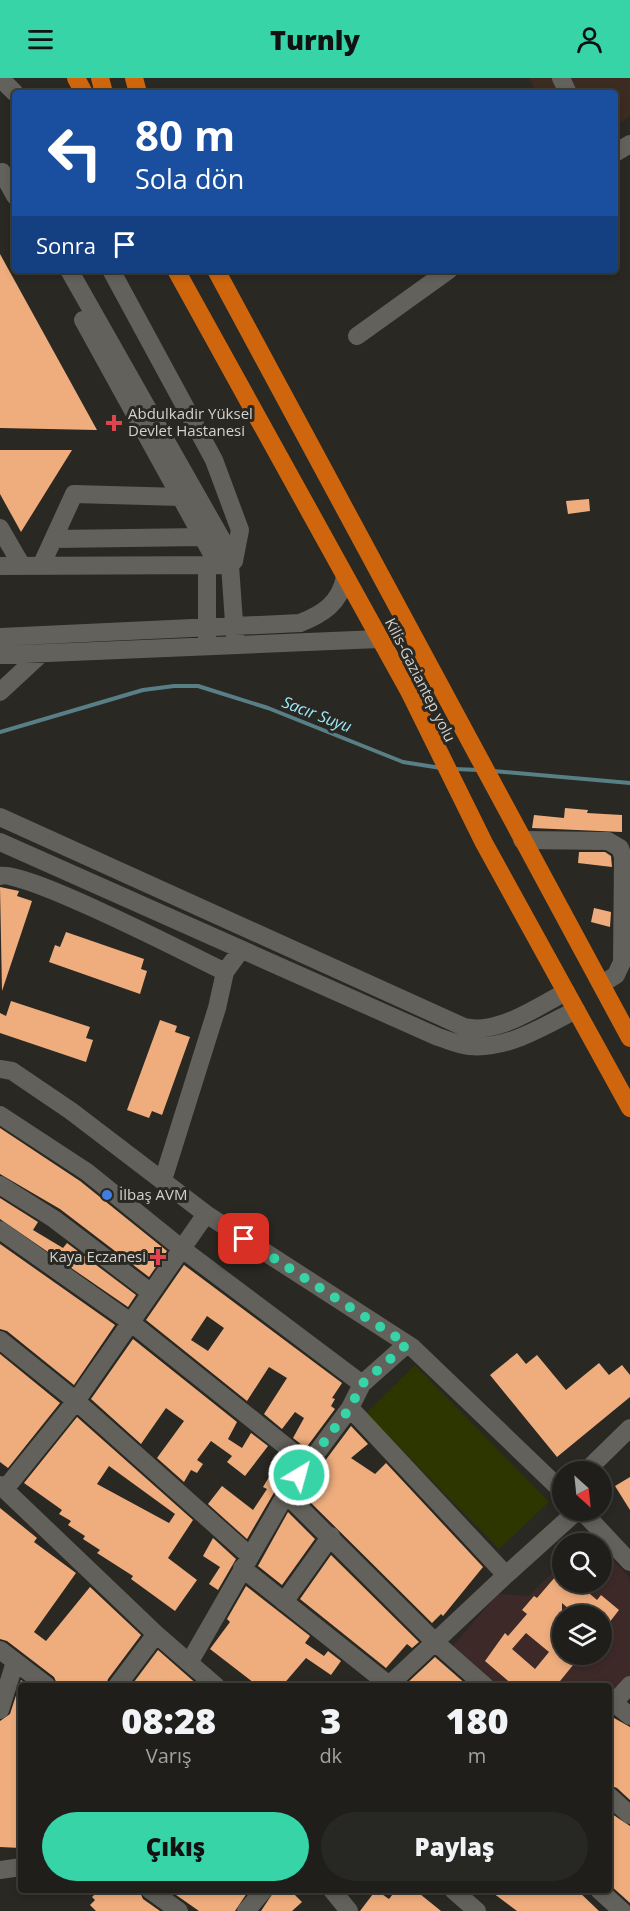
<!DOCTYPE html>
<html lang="tr">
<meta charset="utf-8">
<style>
:root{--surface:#1f1e1a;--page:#272723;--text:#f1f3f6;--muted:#a1a2a2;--line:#3c3c39;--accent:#36d4a7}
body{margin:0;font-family:"Open Sans",sans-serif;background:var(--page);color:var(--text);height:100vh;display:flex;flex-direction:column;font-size:22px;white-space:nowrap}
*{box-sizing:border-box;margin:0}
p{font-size:20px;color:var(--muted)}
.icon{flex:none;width:33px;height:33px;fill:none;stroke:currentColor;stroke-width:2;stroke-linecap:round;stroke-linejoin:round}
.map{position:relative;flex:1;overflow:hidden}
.side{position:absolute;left:18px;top:1605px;width:594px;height:210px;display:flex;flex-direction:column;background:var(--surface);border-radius:6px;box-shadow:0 3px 9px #0003,0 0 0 2px var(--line)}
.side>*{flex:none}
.top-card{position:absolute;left:12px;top:12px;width:606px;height:183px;border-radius:6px;box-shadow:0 3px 9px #0003,0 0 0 2px var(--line);background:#1a4fa0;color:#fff;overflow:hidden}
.needle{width:39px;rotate:153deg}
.controls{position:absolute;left:552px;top:1383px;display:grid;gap:12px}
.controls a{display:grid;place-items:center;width:60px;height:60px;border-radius:50%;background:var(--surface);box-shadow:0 3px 9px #0003,0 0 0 2px var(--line);font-size:30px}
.pin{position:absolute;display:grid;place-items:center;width:51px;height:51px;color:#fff;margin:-26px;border-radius:12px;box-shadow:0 3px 9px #0006}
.me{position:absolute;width:66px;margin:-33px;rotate:37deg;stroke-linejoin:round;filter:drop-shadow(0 0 4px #0008)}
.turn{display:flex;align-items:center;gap:21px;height:126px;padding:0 24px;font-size:27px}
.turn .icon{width:78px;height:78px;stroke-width:2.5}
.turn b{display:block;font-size:42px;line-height:51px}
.then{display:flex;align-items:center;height:57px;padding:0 24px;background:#0003;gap:12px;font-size:22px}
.eta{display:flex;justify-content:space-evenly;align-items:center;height:102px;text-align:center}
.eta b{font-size:36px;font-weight:800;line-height:42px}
.action{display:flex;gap:12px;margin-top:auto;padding:12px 24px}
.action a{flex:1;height:69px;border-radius:36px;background:var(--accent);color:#111;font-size:24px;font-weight:800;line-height:69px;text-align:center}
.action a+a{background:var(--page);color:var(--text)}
header{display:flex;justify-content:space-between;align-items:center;height:78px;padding:0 24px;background:var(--accent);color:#111;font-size:27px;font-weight:800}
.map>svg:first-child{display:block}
.industrial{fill:#3b2b20}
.education{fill:#3d2928;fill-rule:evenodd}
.green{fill:#2e3600}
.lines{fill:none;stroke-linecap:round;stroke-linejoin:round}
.stream{stroke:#587f86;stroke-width:4}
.building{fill:#efad7d;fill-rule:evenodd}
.minor{stroke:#62615b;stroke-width:18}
.highway{stroke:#cf660d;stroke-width:18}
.route{stroke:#36d4a7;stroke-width:10;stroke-dasharray:0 18}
.health-dot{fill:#e0444e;stroke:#292823;stroke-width:2}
.shop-dot{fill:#3f7fe0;stroke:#292823;stroke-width:2}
.labels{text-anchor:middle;stroke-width:6;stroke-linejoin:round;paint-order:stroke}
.poi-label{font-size:15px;fill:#d2d2cf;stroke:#292823;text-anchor:start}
.street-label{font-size:15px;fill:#d2d2cf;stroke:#292823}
.water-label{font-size:16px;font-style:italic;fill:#9eeafa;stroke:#292823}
</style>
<header><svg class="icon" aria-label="menu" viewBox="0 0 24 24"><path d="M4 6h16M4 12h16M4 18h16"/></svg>Turnly<svg class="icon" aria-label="person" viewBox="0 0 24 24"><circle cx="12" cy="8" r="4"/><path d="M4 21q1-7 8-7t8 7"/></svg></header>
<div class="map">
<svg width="630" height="1833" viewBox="0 0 630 1833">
<rect width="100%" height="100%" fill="#292823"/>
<path class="industrial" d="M529 0H630V38L615 48V15H537Z"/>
<path class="education" d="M602 1471 630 1500V1601L609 1623V1608H491L450 1571 498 1516 529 1518 562 1485V1504H602ZM562 1538H602V1576H562Z"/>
<path class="green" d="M415 1287 549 1424 499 1471 366 1335Z"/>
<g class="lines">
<path class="stream" d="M0 654 143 612 174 608H198L268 630 403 684 441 690
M454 691 480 692
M493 693 630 705"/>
</g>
<path class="building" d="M0 176 97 352 0 350Z
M0 372H72L21 454 0 416Z
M589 421 590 433 568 436 566 423Z
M565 730 588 732 587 735 622 737V754L532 750 534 737 564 740Z
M579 774H605L611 778 612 789 578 785Z
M0 809 19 813 17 818 32 823 2 913Z
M594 830 611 834 610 849 591 844Z
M66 854 144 881 141 891 147 893 140 916 49 884 55 867 60 869Z
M11 923 90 949 86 960 93 962 86 984 0 955V935L6 938Z
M160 942 177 948 175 954 190 959 162 1037 152 1033 149 1040 127 1032Z
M0 1050 80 1103 167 1173 149 1199 60 1131 0 1096Z
M0 1120 38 1144 33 1152 63 1170 67 1165 136 1217 128 1229 0 1141Z
M0 1166 115 1247 74 1307 7 1253 0 1251Z
M184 1187 342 1305 332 1320 335 1321 331 1328 335 1331 306 1370 293 1360 304 1340 295 1334 282 1351 264 1336 287 1300 269 1289 247 1323 146 1242ZM207 1238 224 1250 208 1273 191 1262Z
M133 1261 237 1344 228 1361 242 1370 251 1355 268 1368 245 1398 227 1384 232 1378 211 1363 197 1382 203 1386 197 1395 191 1392 184 1404 157 1380 184 1343 166 1330 141 1366 91 1321Z
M517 1275 526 1286 537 1277 566 1312 599 1285 609 1297 622 1287 630 1297V1319L557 1379 490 1297Z
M0 1276 60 1325 8 1390 0 1384Z
M77 1339 193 1442 168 1480 197 1502 175 1533 131 1501 133 1498 97 1475 100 1472 83 1461 85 1458 68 1447 71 1443 59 1436 62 1432 24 1405ZM109 1388 175 1436 169 1445 97 1406Z
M351 1348 368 1366 351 1380 375 1396 386 1385 483 1489 443 1538 441 1536 432 1545 301 1415Z
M269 1399 279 1406 247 1461 208 1426 222 1408 253 1432 267 1411 263 1409Z
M630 1399V1432L615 1408Z
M0 1430 37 1460 34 1464 76 1495 34 1554 46 1563 90 1509 141 1557 108 1601 106 1608H58L54 1599 7 1563 0 1561Z
M288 1434 315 1461 282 1507 258 1488Z
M213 1460 236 1481 218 1512 209 1506 220 1489 203 1478Z
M331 1477 419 1564 412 1570 407 1566 386 1590 300 1521Z
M562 1491V1504H576L597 1522 601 1517 619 1532 602 1554V1538H577L562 1525V1576H582L556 1608H514L485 1583 505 1555 508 1558 527 1536 522 1532 534 1518 537 1520ZM526 1555 549 1574 535 1591 512 1571Z
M246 1508 310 1558 305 1565 324 1578 328 1573 341 1583 331 1597 306 1580 282 1608H258L210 1571 230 1544 227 1541Z
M158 1572 183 1594 199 1608H131Z
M435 1579 468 1608H404Z
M21 1602 28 1608H21V1770L0 1769V1643L10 1636Z
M614 1640 630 1649V1722L617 1710 609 1707V1643Z
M612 1736 630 1748V1825L609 1806V1741Z
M99 1812H139L143 1821 160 1833H96L90 1827 95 1822 92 1819Z
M169 1812H249L235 1833H199Z
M275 1812H290L302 1824 292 1833H261Z
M376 1812 389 1821 396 1812H415L441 1833H360Z
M489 1812H577L599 1833H517Z"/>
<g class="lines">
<path class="minor" d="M0 0 15 15
M561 0 568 15
M615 75 630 66
M2 94 15 118
M111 192 214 382 240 452 234 483
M83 242 218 487
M357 258 449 192
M0 450 22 488
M54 461 203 459
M207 487V560
M230 487 235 559
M0 488 230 487 234 483 69 192
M41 488 74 416 181 419
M0 559 300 545C323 536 340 525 345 499
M0 577 379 561
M0 614 42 575
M0 739 464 949C499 957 536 929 566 914
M522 762 608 763 620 770 623 779 622 884 616 897 602 906
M0 764 438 959C448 962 459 967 469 968 507 972 544 948 576 932
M0 798C21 790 195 879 225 894
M0 991 12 993 71 1033 206 1136 412 1269 562 1413
M0 1037 87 1094 181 1170 362 1306
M163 1102 217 930 225 894 241 872
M0 1107 54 1141 150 1214
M0 1152 129 1243 308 1386
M0 1262 76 1323 250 1478
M407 1266 362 1306 350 1330 506 1497 578 1432
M585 1394 630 1350
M0 1407 156 1556 216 1608
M5 1411 76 1323 206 1136
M286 1416 435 1564 485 1608
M581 1432 630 1484
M242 1490 389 1607
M284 1524 331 1458
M0 1572 47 1608
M189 1585 286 1416 350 1330
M117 1608 156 1556
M388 1608 506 1497
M614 1625 630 1638
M609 1630 630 1607
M0 1632 15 1584
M609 1718 630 1737
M0 1792 21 1789
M150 1812 179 1833
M332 1812 349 1833
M453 1812 477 1833
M599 1812 622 1833
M246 1833 264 1812"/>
<path class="highway" d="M76 0 84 15
M100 0 104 15
M134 0 138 15
M176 192 410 615 484 765 630 1030
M216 192 630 960"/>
</g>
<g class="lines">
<path class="route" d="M244 1161 407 1266 362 1306 350 1330 299 1397"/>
</g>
<g class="health-dot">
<path d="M111 336h6v6h6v6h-6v6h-6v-6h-6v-6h6z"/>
<path d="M155 1170h6v6h6v6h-6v6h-6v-6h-6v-6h6z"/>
</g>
<circle class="shop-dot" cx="107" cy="1117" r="6"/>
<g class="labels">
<g class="poi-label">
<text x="128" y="341">Abdulkadir Yüksel<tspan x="128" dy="17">Devlet Hastanesi</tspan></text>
<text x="119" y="1122">İlbaş AVM</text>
<text x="146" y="1184" text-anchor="end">Kaya Eczanesi</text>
</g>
<g class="street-label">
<text transform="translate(420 602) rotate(63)" y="5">Kilis-Gaziantep yolu</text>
</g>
<g class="water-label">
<text transform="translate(317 636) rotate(21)" y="6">Sacır Suyu</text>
</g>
</g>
</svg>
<div class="controls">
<a><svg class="needle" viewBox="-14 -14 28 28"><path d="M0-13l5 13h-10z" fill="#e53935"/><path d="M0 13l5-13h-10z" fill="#a1a2a2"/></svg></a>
<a><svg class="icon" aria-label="search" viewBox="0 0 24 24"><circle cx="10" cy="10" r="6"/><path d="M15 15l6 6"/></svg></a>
<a><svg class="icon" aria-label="layers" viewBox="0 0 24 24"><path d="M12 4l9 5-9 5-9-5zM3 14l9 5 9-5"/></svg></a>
</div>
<div class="pin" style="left:244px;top:1161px;background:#d93025"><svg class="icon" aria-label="arrive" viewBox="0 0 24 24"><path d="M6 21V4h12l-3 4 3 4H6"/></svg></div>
<svg class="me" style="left:299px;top:1397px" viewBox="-20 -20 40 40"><circle r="17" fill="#36d4a7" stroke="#fff" stroke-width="3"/><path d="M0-11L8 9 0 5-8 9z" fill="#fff"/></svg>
<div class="top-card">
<div class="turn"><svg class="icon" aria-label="left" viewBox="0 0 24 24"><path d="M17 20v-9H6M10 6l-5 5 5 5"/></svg><div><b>80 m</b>Sola dön</div></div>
<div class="then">Sonra<svg class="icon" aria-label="arrive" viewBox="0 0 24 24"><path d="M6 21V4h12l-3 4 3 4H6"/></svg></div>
</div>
<section class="side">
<div class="eta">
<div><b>08:28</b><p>Varış</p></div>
<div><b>3</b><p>dk</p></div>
<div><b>180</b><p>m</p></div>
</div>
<div class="action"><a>Çıkış</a><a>Paylaş</a></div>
</section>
</div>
